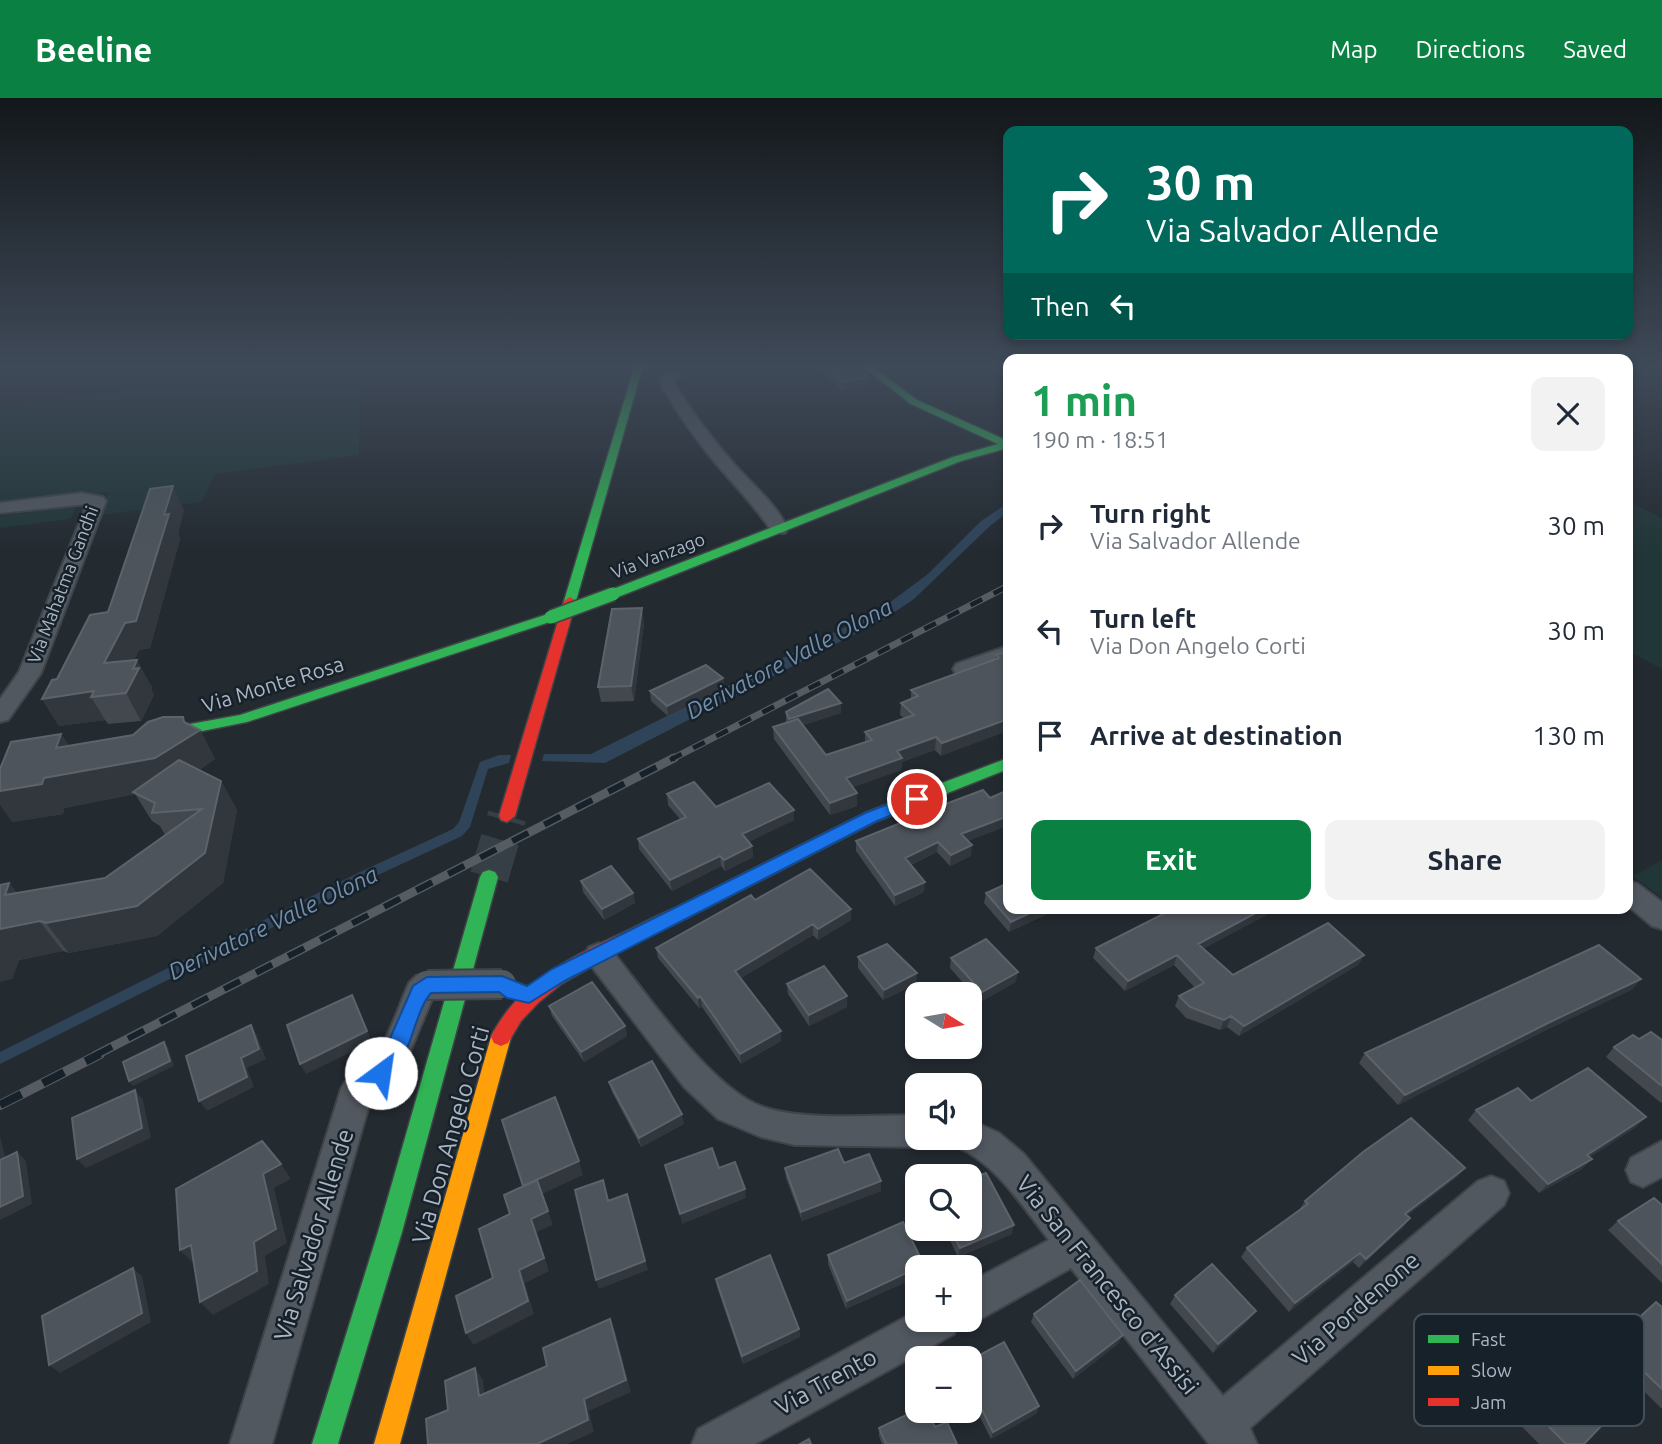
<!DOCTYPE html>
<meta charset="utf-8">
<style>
:root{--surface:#fff;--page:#f2f2f3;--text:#1f2937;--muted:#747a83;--accent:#0b8043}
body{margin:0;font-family:Ubuntu,sans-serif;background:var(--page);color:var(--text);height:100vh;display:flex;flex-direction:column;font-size:26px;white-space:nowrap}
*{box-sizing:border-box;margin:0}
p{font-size:23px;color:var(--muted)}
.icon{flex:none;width:38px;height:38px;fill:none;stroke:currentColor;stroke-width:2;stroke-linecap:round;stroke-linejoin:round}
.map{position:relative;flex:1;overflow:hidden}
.side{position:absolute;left:1003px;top:256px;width:630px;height:560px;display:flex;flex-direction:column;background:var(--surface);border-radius:14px;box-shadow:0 4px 10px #0003}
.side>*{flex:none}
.top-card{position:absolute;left:1003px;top:28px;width:630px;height:214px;border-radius:14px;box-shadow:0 4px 10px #0003;background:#00695c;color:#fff;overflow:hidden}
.needle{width:46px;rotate:101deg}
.buttons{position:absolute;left:905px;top:884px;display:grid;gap:14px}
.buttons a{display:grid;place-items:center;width:77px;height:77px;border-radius:14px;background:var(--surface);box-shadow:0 4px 10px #0003;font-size:35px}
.pin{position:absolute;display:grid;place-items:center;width:60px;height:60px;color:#fff;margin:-30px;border:4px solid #fff;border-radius:50%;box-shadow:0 2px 7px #0007}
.me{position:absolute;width:77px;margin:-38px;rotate:31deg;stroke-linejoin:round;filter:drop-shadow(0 0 5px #0008)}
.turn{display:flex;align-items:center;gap:24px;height:147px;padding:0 28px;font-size:32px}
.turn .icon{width:91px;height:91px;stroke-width:2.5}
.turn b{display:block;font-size:49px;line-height:60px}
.then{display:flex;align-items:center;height:66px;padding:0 28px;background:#0003;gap:14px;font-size:26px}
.round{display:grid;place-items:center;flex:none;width:74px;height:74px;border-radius:14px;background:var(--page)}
.head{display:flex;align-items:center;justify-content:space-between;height:119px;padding:0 28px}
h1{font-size:42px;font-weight:700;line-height:52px;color:#1e9e55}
.cta{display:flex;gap:14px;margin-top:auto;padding:14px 28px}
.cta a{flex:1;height:80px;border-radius:14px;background:var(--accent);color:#fff;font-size:28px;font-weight:700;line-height:80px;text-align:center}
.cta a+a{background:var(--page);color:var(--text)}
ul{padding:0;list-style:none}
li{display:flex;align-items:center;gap:21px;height:105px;padding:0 28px}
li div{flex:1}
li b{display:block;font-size:26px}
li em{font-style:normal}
header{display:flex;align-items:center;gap:42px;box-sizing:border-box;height:98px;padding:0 35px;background:var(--accent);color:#fff}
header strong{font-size:33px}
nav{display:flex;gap:38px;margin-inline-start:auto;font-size:24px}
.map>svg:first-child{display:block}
.green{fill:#213637}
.water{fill:#304459}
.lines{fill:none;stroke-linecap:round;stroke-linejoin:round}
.secondary-tunnel{stroke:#373f46;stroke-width:39;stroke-dasharray:39 20;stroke-linecap:butt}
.street-casing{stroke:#3f4449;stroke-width:4}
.fast-casing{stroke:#3f4449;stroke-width:3}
.slow-casing{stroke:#3f4449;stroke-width:3}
.jam-casing{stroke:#3f4449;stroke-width:3}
.street{fill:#525860;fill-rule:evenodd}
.fast{fill:#30b455;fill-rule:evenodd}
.slow{fill:#ff9f0a;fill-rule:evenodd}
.jam{fill:#e5322d;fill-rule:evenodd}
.rail-far2-casing{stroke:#565c62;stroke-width:7}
.rail-far1-casing{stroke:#565c62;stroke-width:9}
.rail-casing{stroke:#565c62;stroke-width:10}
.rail-far2{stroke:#17212a;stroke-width:4.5;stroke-dasharray:13;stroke-linecap:butt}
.rail-far1{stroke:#17212a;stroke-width:6;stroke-dasharray:18;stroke-linecap:butt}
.rail{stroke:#17212a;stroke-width:8;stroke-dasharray:24;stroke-linecap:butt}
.street-bridge-casing{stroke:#3f4449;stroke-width:32;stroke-linecap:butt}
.fast-bridge-casing{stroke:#3f4449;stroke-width:16;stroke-linecap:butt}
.street-bridge{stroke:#525860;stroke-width:28}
.fast-bridge{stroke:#30b455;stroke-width:13}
.wall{fill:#42484e}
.shaded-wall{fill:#31373d}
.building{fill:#4d545b;stroke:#5c636b;stroke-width:2}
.route{fill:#1a73e8;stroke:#114b97;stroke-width:2}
.labels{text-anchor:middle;stroke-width:5;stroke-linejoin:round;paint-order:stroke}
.far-street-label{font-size:18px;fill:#abb6c4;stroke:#17212a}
.street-label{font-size:21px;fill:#abb6c4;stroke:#17212a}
.water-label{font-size:23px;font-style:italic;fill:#738fad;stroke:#17212a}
.near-street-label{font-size:24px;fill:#abb6c4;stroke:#17212a}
.key{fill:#17212a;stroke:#434e58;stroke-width:2}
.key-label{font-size:19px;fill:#abb6c4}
</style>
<header>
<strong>Beeline</strong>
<nav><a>Map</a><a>Directions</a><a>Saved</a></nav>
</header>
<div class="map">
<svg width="1662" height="1346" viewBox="0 0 1662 1346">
<rect width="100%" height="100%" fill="#232a30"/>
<path class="green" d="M318 267H394V270L360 275 359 357 215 376 202 404 102 417 108 394 0 407V310Z
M1628 403 1662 420V571L1628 553Z
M72 409 75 410 71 421 0 430V418Z
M1662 762V800L1633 778Z"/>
<path class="water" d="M1008 405V414L991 427 914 501 886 520 605 665 542 663 544 656H591L881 511 928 476 981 423Z
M499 657H511L509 665 488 671 470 729 462 738 365 783 0 966V954L360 774 453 731 459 724 480 664Z"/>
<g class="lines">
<path class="secondary-tunnel" d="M489 779 507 718"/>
<g class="street-casing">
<path id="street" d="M674 272 681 276 674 285C692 315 713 342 736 368 754 388 777 407 788 431L785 435H773C756 409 733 386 713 362 693 338 676 312 660 285L664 276Z
M81 395 103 399 106 403 41 575 8 622 0 624V601L19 574 87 406 0 415V405Z
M1008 548V561L972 576H956L953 571 956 566Z
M1628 783 1638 786 1662 804V831L1652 828 1628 808Z
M599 845 609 849C645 893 711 991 763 1009 804 1023 872 1017 917 1017V1040H931L929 1044 917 1049 795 1047 761 1039 718 1021 684 989 589 865 584 857 589 849Z
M427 875 438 878 442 887 432 901 404 968 392 985 371 1000 272 1346H230L341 991C349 973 368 968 379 952 392 932 399 907 409 885L416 878Z
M970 1022 999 1035 1024 1056 1223 1298 1478 1083 1491 1078 1504 1083 1509 1095 1504 1107 1250 1330 1257 1346H1209L1071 1170 984 1219 970 1224 964 1222H970V1184L1049 1142C1022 1108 998 1068 958 1049L954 1040H970Z
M1662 1043V1079L1643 1089 1631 1084 1626 1072 1631 1060Z
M917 1213V1222H959L954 1236 755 1346H692L698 1331Z"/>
</g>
<g class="fast-casing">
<path id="fast" d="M635 267H643L576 503 570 507 565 506 564 503Z
M861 267H870L917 302 1008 343V350L961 363 618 499H608V493L953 359 998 346 911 306Z
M551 515 558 519 556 522 247 624 152 643 144 638 152 633 240 617Z
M1008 660V671L920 706 914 708 906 702 908 698Z
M489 772 495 774 498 779 402 1134 338 1346H312L378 1134 480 779 483 774Z"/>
</g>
<g class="slow-casing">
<path id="slow" d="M914 696 922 702 920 706 877 723 687 820 681 822 675 820 672 815 675 810 865 715Z
M501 930 508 933 511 939 400 1346H374L491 939 494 933Z"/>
</g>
<g class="jam-casing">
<path id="jam" d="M570 499 576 503 515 718 507 724 501 722 499 718 564 503Z
M681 808 687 810 690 815 687 820 612 857 561 886 539 904 521 923 508 945 501 948 494 945 491 939C518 883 577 856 631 831 647 823 664 814 681 808Z"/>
</g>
<use href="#street" class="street"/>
<use href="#fast" class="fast"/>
<use href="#slow" class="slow"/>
<use href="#jam" class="jam"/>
<g class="rail-far2-casing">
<path id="rail-far2" d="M670 662 1008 488"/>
</g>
<g class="rail-far1-casing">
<path id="rail-far1" d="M96 957 674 660"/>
</g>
<g class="rail-casing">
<path id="rail" d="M0 1007 100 956"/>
</g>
<use href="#rail-far2" class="rail-far2"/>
<use href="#rail-far1" class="rail-far1"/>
<use href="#rail" class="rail"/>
<g class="street-bridge-casing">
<path id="street-bridge" d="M427 887 502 886"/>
</g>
<g class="fast-bridge-casing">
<path id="fast-bridge" d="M551 519 613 496"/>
</g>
<use href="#street-bridge" class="street-bridge"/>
<use href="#fast-bridge" class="fast-bridge"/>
</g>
<path class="wall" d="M813 267H855L869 279V287L842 292Z
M184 412 178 435 180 441 150 550 139 552 134 562 152 589 151 591 154 597 141 623 108 626 105 622 59 628 42 601Z
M644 525 634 603 601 604 598 589Z
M1008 553 941 658 935 652 902 664 901 672 853 689 857 708 830 717 774 641 773 629 786 625V614L841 615 803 627 826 657 865 644V634L904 620 900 617 901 605 911 601V592L996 561V557Z
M723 580 724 590 668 618 651 603 650 593Z
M186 625 200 632 215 661 199 672 221 683 237 712 223 785 157 838 69 855 63 853 19 862 12 881 9 785 17 795 105 780 165 737 160 728 152 723 135 696 64 710 63 716 12 724 61 636 69 648 133 637Z
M667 696 716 709 794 722 748 744 752 748 753 759 725 773 721 768 672 793 639 751 638 741 680 721 668 707Z
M901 722 968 743 971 758 950 768 937 754 911 767 924 794 895 808 856 753V743L900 725Z
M581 783 633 795 635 805 604 822 583 794Z
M986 795 1060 810 1009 834 984 805Z
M755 802 851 822 818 842 813 837 741 880 781 943 741 966 702 909 699 910 658 860 656 850Z
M1096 850 1203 851 1233 877 1364 857 1358 867 1239 938 1227 929 1220 932 1186 920 1175 908 1179 898 1195 890 1174 867 1125 893 1093 860Z
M858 859 916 886 883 902 858 870Z
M951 860 1016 884 980 904 950 870Z
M787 886 847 909 809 928 788 896Z
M1633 891 1542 934 1398 1007 1359 965 1365 955Z
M549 908 625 928 627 938 584 964 552 918Z
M1639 941 1662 942V1004L1661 1005 1606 959 1614 949Z
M609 984 684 1026 641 1049 612 994Z
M1531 1003 1636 1029 1590 1059 1582 1071 1539 1095 1468 1022 1476 1012Z
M844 1065 881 1093 802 1123 786 1080 785 1070Z
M1465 1070 1457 1079 1408 1117 1410 1120 1403 1129 1359 1170 1353 1164 1289 1214 1241 1159 1247 1150 1299 1112 1305 1103Z
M1662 1107V1185L1608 1132 1618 1123Z
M944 1130H970L1012 1136 958 1159Z
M828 1157 917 1169V1179L846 1211 828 1166Z
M716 1181 799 1231 800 1239 743 1266 717 1189Z
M1175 1197 1250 1221 1213 1255 1170 1206Z
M1656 1204 1662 1209V1311L1602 1252 1645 1213Z
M1034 1216 1119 1245 1073 1281 1031 1224Z
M1561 1239 1584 1346H1539L1495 1301 1546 1251Z
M970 1262 1039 1308 1036 1316 991 1341 970 1299Z
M935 1329 957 1346H882L879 1338V1330Z"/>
<path class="shaded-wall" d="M869 279V287L842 292V284Z
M173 388 184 412 178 435 180 441 150 550 139 552 119 592 104 565 164 417Z
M642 510 644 525 634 603 631 588Z
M137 562 152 589 151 591 154 597 141 623 126 595 133 571Z
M723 580 724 590 668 618 667 608Z
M94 593 91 599 105 622 59 628 42 601Z
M841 605V615L789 631V621Z
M183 619 192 637 200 632 215 661 172 689 133 694 135 696 64 710 63 716 12 724 0 707V693L44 680 61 636 80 665 184 624Z
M1008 621V633L941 658 942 645Z
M936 639 935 652 902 664 901 672 845 692 846 680 897 653Z
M221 683 237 712 223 785 157 838 69 855 46 825 137 808Z
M857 695V708L830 717V705Z
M794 712V722L743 747 742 736Z
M1008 718V728L960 746 961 736Z
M938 744 937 754 904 770 905 760Z
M972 747 971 758 950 768 951 757Z
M752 748 753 759 725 773 724 762Z
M720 758 721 768 672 793 670 782Z
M925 784 924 794 895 808V797Z
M9 785 63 853 19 862 12 881 0 884V831L5 797Z
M633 795 635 805 604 822 602 811Z
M1040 810H1060L1009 834 1011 824Z
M1265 810H1280L1194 856 1198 846Z
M1488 810H1496L1485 814Z
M851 811V822L818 842V831Z
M813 826V837L736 883 735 873Z
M1177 857 1174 867 1125 893 1128 883Z
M1364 857 1358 867 1239 938 1244 928Z
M1018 874 1016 884 980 904 982 894Z
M917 875 916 886 883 902 884 892Z
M1641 881 1633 891 1542 934 1398 1007 1405 997 1550 924Z
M352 897 372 944 306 976 300 966Z
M700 898 702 909 699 910 698 900Z
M847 898V909L809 928V917Z
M1231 918 1227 929 1220 932 1224 922Z
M251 927 257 937 266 961 247 970 254 989 207 1013 199 1003 241 960Z
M625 928 627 938 584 964 581 954Z
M781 933V943L741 966 740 956Z
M164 944 168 949 174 968 133 988 129 983Z
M135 992 143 1002 151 1040 86 1070 77 1061Z
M682 1016 684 1026 641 1049 639 1040Z
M1646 1019 1636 1029 1578 1067 1587 1057Z
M0 1038 8 1071 0 1064Z
M17 1054 26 1063 32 1106 0 1122V1109Z
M1592 1061 1582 1071 1539 1095 1548 1086Z
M579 1063 583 1077 542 1096 553 1127 537 1134 549 1173 525 1185 534 1216 473 1247 466 1235 531 1121 523 1088Z
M281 1066 291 1081 274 1090 287 1145 265 1158 269 1186 213 1217 200 1204 254 1144 263 1076Z
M1465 1070 1457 1079 1398 1125 1405 1116Z
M881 1083V1093L802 1123 801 1114Z
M745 1091 746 1100 682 1126 680 1116Z
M627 1096 648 1172 599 1191 596 1182Z
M1410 1120 1403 1129 1359 1170 1366 1161Z
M1014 1127 1012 1136 958 1159 960 1150Z
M191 1147 204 1161 193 1165 180 1152Z
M1360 1155 1353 1164 1289 1214 1295 1205Z
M133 1170 142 1178 151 1224 60 1275 49 1267Z
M917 1170V1179L846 1211 847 1203Z
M1256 1213 1250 1221 1213 1255 1218 1246Z
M610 1221 615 1233 631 1294 589 1313 594 1334 567 1346H537L584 1301Z
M799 1231 800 1239 743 1266 742 1258Z
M1123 1237 1119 1245 1073 1281 1076 1273Z
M475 1270 483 1282 486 1310 479 1298Z
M1039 1308 1036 1316 991 1341 993 1334Z"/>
<path class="building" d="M822 267H855L869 279 842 284Z
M173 388 164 417 169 416 136 523 125 525 104 565 137 562 133 571 139 570 126 595 91 599 94 593 42 601 52 582 57 581 90 517 108 514 150 391Z
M642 510 631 588 598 589 612 511Z
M1008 553V621L942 645 936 639 897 653 902 660 846 680 857 695 830 705 773 629 798 621 826 657 872 642 865 634 914 617 901 605 918 598 911 592 999 560 996 557Z
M706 567 723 580 667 608 650 593Z
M828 591 841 605 789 621 786 614Z
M163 619H183L184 624 200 632 155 660 44 680 42 686 0 693V671L11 644 61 636 56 650 133 637 148 624Z
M179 662 221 683 205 755 137 808 46 825 40 823 0 831V787L9 785 5 797 105 780 202 711 152 715 155 705 133 694Z
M694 684 716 709 769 685 794 712 742 736 752 748 724 762 720 758 670 782 638 741 686 719 667 696Z
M983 692 990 700 1008 692V718L961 736 972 747 951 757 938 744 905 760 925 784 895 797 856 743 903 724 901 722 933 708 935 710Z
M611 768 633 795 602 811 581 783Z
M810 771 851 811 818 831 813 826 735 873 781 933 740 956 700 898 698 900 656 850 751 797 755 802Z
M1008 785V810H1040L1011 824 986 795Z
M1175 810H1265L1198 846 1233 877 1328 825 1364 857 1244 928 1231 918 1224 922 1190 909 1179 898 1204 885 1177 857 1128 883 1096 850Z
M986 841 1018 874 982 894 951 860Z
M887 846 917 875 884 892 858 859Z
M1599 847 1641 881 1550 924 1405 997 1365 955Z
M824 868 847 898 809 917 787 886Z
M592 884 625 928 581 954 549 908Z
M352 897 367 933 300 966 287 927Z
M251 927 259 951 241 960 247 979 199 1003 186 958Z
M1651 934 1662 942V988L1614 949 1633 937 1639 941Z
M164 944 170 963 129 983 123 964Z
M652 963 682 1016 639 1040 609 984Z
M1588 970 1646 1019 1587 1057 1592 1061 1548 1086 1476 1012 1518 990 1531 1003Z
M135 992 142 1030 77 1061 72 1020Z
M555 999 579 1063 523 1088 502 1022Z
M1411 1020 1465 1070 1405 1116 1410 1120 1366 1161 1360 1155 1295 1205 1247 1150 1308 1106 1305 1103 1363 1054Z
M262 1043 281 1066 263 1076 276 1131 254 1144 257 1173 200 1204 191 1147 180 1152 176 1091Z
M712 1050 719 1070 735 1064 745 1091 680 1116 665 1067Z
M838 1051 844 1065 869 1056 881 1083 801 1114 785 1070Z
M17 1054 23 1098 0 1109V1062Z
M986 1075 1014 1127 960 1150 950 1130H970V1081Z
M537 1082 548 1113 531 1121 544 1160 519 1172 528 1203 466 1235 456 1198 493 1180 479 1131 510 1116 504 1097Z
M603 1082 608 1103 627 1096 645 1163 596 1182 575 1092Z
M1654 1100 1662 1107V1166L1618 1123Z
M903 1124 924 1167 917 1169V1170L847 1203 828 1157Z
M770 1157 799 1231 742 1258 716 1181Z
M1212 1166 1256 1213 1218 1246 1175 1197Z
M133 1170 142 1215 49 1267 42 1218Z
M1080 1182 1123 1237 1076 1273 1034 1216Z
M1656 1204 1662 1209V1291L1613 1244Z
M610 1221 626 1282 584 1301 588 1322 537 1346H428L426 1321 448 1312 445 1283 475 1270 479 1298 547 1268 543 1250Z
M1561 1239 1627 1301 1584 1346H1566L1510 1289Z
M1004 1244 1039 1308 993 1334 970 1287V1262Z
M917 1312H927L935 1329 947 1324 957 1346H886L879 1330Z
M809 1341 811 1346H800Z"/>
<linearGradient id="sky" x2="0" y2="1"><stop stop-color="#13171a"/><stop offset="0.59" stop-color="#3f4a59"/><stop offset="1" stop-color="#3f4a59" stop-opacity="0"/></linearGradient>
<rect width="1662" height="455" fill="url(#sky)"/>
<path class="route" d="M917 695 922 697 925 701 922 705 877 723 566 882 529 905 507 900 499 894 431 895C412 916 410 973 381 984L374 981 371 975 385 952 413 888 427 879 502 878 527 888 552 871 865 715Z"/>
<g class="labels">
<g class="far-street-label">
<text transform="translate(658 458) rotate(-21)" y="6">Via Vanzago</text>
<text transform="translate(63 487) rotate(-69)" y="6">Via Mahatma Gandhi</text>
</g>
<g class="street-label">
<text transform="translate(273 587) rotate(-17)" y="7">Via Monte Rosa</text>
</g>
<g class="water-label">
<text transform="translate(789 561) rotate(-28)" y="8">Derivatore Valle Olona</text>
<text transform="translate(273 825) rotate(-26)" y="8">Derivatore Valle Olona</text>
</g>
<g class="near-street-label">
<text transform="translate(451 1037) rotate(-74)" y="8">Via Don Angelo Corti</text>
<text transform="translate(314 1137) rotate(-73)" y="8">Via Salvador Allende</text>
<text transform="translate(1107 1187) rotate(51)" y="8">Via San Francesco d'Assisi</text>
<text transform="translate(1356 1211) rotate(-41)" y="8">Via Pordenone</text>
<text transform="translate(826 1284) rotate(-29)" y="8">Via Trento</text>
</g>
</g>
<rect x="1414" y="1216" width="230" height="112" rx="10" class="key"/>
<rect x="1428" y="1237" width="31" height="8" fill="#30b455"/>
<rect x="1428" y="1268" width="31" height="9" fill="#ff9f0a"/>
<rect x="1428" y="1300" width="31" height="8" fill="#e5322d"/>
<g class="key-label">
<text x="1471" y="1248">Fast</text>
<text x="1471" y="1279">Slow</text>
<text x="1471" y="1311">Jam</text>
</g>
</svg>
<div class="buttons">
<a><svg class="needle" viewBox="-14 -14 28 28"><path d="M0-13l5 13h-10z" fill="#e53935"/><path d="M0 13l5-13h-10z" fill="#747a83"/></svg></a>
<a><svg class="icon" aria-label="sound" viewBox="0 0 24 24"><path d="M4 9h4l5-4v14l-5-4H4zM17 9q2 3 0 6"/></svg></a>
<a><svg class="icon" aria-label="search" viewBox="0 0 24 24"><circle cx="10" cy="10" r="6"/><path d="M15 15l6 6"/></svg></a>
<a>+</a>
<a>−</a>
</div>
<div class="pin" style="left:917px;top:701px;background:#d93025"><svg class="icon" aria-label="arrive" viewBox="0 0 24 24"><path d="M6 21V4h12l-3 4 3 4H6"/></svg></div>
<svg class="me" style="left:381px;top:975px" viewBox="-20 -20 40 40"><circle r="19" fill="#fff"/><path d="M0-13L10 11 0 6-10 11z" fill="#1a73e8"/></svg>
<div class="top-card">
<div class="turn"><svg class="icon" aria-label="right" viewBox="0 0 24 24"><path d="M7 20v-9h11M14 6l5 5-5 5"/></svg><div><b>30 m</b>Via Salvador Allende</div></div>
<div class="then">Then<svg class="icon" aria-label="left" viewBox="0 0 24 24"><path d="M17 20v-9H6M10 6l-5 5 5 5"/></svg></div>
</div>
<section class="side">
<div class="head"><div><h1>1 min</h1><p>190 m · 18:51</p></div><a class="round"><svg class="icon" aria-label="close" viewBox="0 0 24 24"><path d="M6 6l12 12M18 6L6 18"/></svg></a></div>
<ul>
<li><svg class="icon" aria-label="right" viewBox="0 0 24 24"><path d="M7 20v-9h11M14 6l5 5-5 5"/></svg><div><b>Turn right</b><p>Via Salvador Allende</p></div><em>30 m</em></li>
<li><svg class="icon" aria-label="left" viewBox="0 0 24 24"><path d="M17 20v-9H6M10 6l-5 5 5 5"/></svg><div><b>Turn left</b><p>Via Don Angelo Corti</p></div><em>30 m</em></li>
<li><svg class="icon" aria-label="arrive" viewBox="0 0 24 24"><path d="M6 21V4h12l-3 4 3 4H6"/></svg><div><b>Arrive at destination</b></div><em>130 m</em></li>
</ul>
<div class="cta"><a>Exit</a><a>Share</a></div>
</section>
</div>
